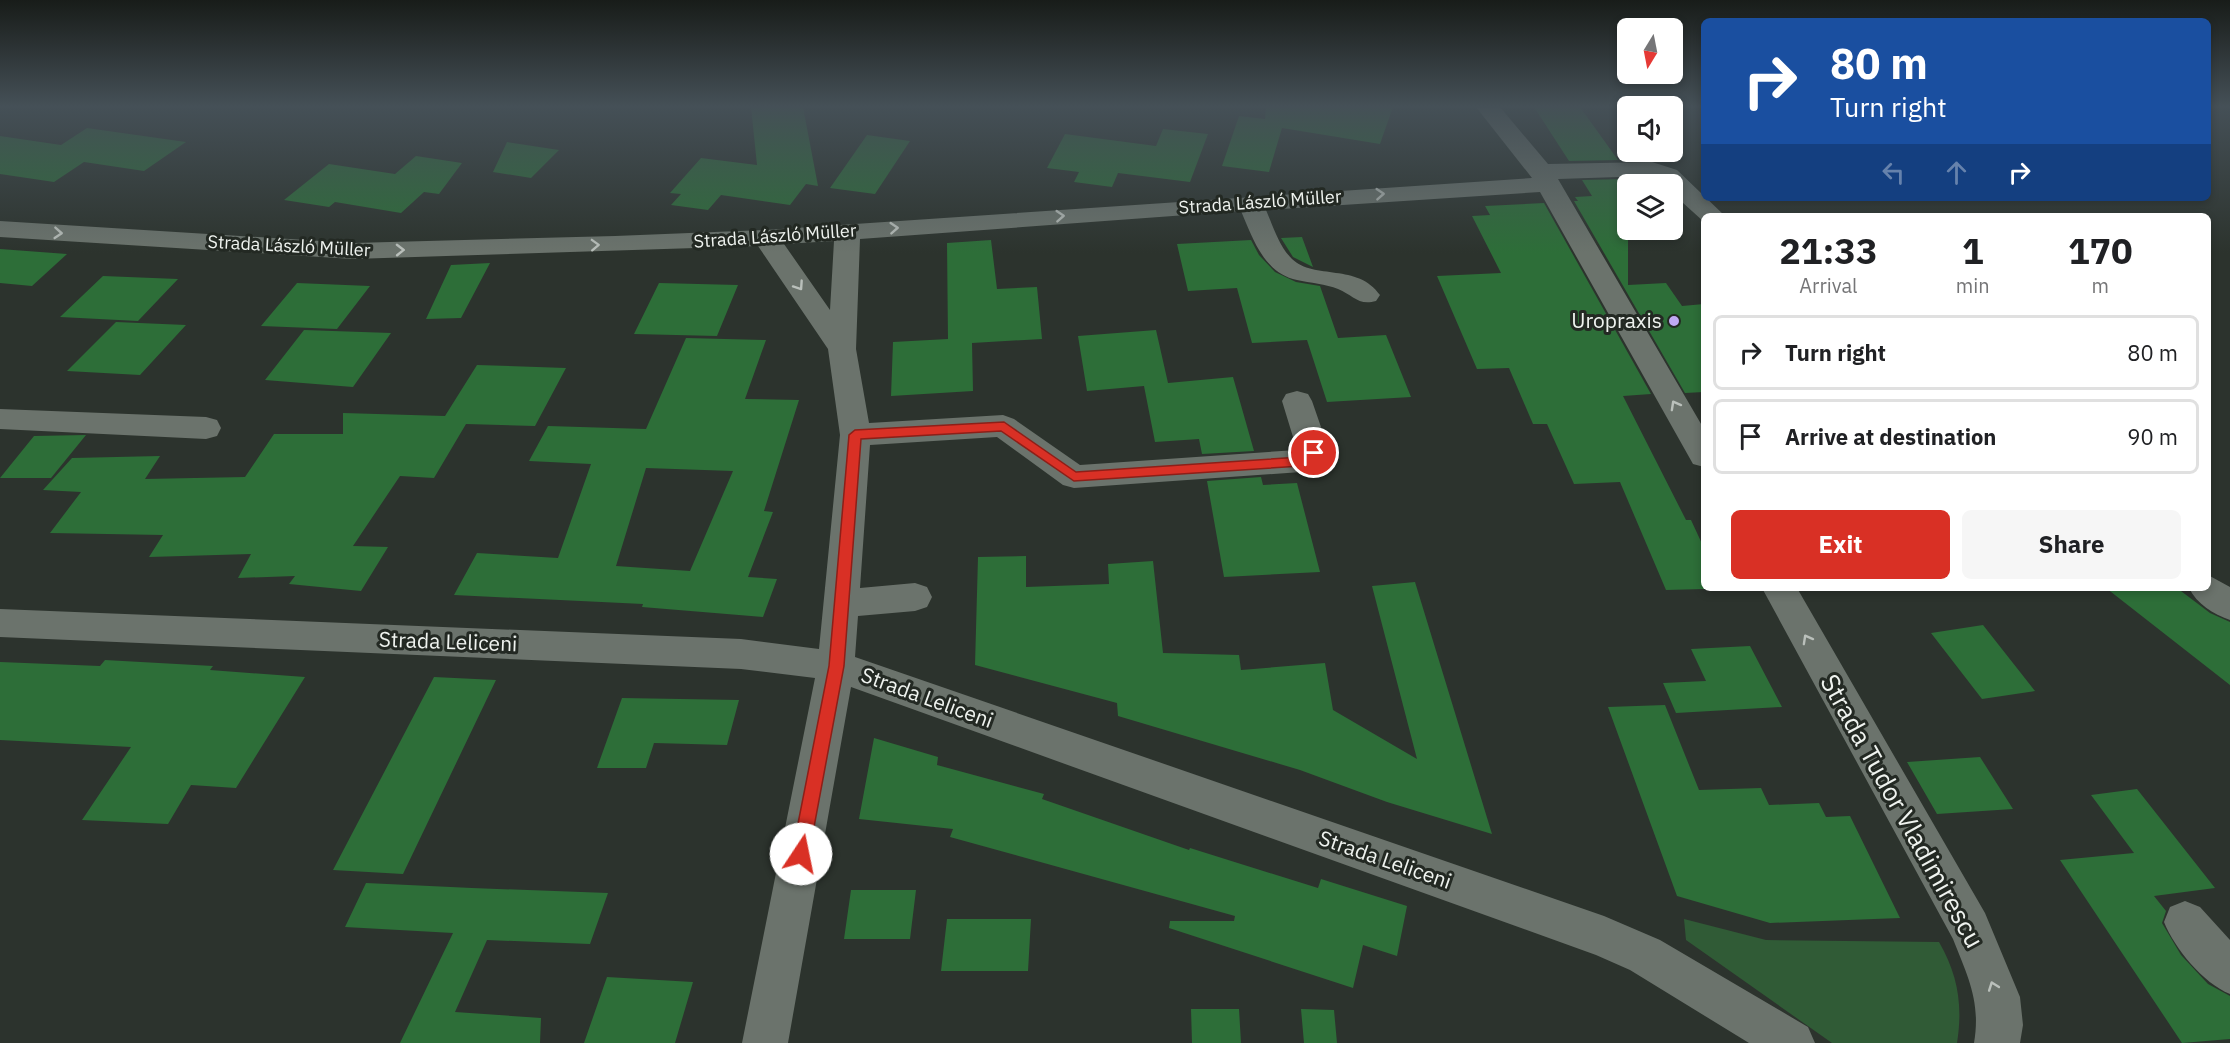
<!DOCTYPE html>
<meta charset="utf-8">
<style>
:root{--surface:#fff;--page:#f6f6f6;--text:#202124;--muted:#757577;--line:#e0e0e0;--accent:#d93025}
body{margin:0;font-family:"IBM Plex Sans",sans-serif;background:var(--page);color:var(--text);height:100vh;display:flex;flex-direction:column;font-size:22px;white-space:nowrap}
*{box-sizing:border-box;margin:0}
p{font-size:20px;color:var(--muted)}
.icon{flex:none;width:33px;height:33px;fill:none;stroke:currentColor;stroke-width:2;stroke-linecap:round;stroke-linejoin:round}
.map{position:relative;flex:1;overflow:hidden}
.details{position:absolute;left:1701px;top:213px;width:510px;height:378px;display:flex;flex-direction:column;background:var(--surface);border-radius:9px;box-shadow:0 3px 9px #0003}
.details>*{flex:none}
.banner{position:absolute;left:1701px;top:18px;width:510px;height:183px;border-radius:9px;box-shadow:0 3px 9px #0003;background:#1a4fa0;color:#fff;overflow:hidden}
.needle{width:39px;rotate:190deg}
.tools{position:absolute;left:1617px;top:18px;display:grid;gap:12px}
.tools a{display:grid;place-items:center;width:66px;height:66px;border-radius:9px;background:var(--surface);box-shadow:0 3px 9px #0003;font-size:30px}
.pin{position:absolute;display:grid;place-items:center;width:51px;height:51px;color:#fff;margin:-26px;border:3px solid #fff;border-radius:50%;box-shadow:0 2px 6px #0007}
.me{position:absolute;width:66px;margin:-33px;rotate:11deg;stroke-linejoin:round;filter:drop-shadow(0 0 4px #0008)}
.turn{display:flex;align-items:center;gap:21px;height:126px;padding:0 30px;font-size:27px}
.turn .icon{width:78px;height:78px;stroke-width:2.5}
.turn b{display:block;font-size:42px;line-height:51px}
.lanes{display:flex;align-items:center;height:57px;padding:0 30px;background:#0003;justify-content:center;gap:30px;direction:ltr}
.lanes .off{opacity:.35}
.eta{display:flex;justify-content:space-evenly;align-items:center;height:102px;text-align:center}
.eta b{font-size:36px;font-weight:700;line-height:42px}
.cta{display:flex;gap:12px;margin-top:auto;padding:12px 30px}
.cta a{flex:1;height:69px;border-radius:9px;background:var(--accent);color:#fff;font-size:24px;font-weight:700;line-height:69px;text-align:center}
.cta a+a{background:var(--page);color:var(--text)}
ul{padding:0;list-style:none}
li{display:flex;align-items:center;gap:18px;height:75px;margin:0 12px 9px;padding:0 18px;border:3px solid var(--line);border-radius:9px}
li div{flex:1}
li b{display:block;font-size:22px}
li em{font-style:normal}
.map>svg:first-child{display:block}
.green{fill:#305b36}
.building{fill:#2d6e38;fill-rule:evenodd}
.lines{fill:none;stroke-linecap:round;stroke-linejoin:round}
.minor{fill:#6b736c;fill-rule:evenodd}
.oneway{stroke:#bac0bb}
.route{fill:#d93025;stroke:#8d1f18;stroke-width:1.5}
.poi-dot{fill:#bfa9f4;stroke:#232923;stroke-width:2}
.labels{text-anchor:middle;stroke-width:6;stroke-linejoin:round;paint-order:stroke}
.far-street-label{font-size:18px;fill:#eff3ef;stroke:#232923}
.poi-label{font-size:21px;fill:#eff3ef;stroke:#232923;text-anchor:end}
.street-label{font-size:21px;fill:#eff3ef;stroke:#232923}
.near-street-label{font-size:26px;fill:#eff3ef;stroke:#232923}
</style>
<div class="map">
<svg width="2230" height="1043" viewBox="0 0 2230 1043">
<rect width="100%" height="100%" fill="#2c332d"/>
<path class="green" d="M1684 919 1766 940 1939 942C1958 975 1963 1005 1957 1043H1832L1686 940Z"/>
<path class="building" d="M751 107H803L818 186 806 184 790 205 721 195 708 210 671 205 681 194 670 193 701 158 757 165Z
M1266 107H1393L1380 144 1282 128 1269 172 1222 166 1239 116 1265 119Z
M1534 107H1580L1618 160 1569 161Z
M87 128 186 142 144 171 84 162 54 182 0 174V136L61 145Z
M1163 129 1208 134 1190 182 1118 173 1112 187 1074 182 1079 172 1047 168 1065 134 1156 146Z
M867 135 910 141 875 194 830 188Z
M507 142 559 150 531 178 493 172Z
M416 156 462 163 439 194 424 192 401 213 335 202 329 207 284 200 329 164 395 174Z
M1628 179V285L1666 283 1682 306 1704 304V392L1685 393 1574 201H1578L1575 197 1592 196 1582 180Z
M1544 203 1651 394 1623 396 1686 520H1691L1704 548V589L1666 590 1620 482 1574 484 1547 424H1533L1509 368 1477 369 1437 276 1501 273 1472 216 1490 215 1485 206Z
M1302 237 1313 267 1293 257 1281 238Z
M991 240 997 289 1037 287 1042 339 972 343 973 391 891 396 893 342 948 339 947 243Z
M1251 240 1259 255 1275 272 1296 282 1320 286 1338 338 1386 335 1411 397 1327 402 1307 340 1252 343 1237 288 1188 291 1177 244Z
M0 249 67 254 32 286 0 283Z
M490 263 461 318 426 319 451 265Z
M103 276 178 279 138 321 60 317Z
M297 283 370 286 337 329 261 326Z
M659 283 738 285 717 336 634 334Z
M116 322 186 325 140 375 67 371Z
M304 330 391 333 353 387 265 380Z
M1156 330 1168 383 1233 377 1254 451 1202 454 1199 439 1155 442 1144 386 1087 391 1078 336Z
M686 338 766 340 745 399 799 400 764 511 773 512 748 577 777 579 763 617 642 607 643 604 454 595 477 553 558 558 591 464 529 461 548 426 646 429ZM646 468 733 471 690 571 616 566Z
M477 365 566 368 535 426 466 424 434 478 400 476 353 546 388 547 361 591 289 584 295 576 238 578 251 554 149 557 163 535 50 533 81 492 43 490 72 458 160 456 145 479 245 477 274 434H343V413L445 416Z
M86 435 51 478H0L34 436Z
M1261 477 1263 485 1297 483 1320 572 1224 577 1207 481Z
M1026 556V587L1109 584 1108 564 1153 561 1163 653 1239 655 1241 670 1325 663 1333 710 1417 759 1372 586 1415 582 1492 834 1387 802 1300 770 1118 716 1117 703 975 665 978 557Z
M2106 588H2177L2210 613 2230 622V685Z
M1983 625 2035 691 1982 699 1931 633Z
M1750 646 1782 707 1676 713 1663 683 1706 681 1691 649Z
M105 660 213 666 210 670 305 677 236 788 191 785 168 824 82 820 131 747 0 740V662L100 666Z
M434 677 496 680 403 874 333 870Z
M622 698 739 700 727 745 654 743 646 768H597Z
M1665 705 1699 790 1761 788 1769 805 1819 803 1826 817 1850 816 1900 918 1770 923 1677 896 1608 707Z
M874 738 938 757 937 765 1044 794 1042 799 1189 850 1190 848 1318 888 1321 879 1407 906 1397 956 1363 945 1353 988 1169 928 1170 921H1234L1235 916 950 837 953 829 859 819Z
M1980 757 2013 809 1937 814 1907 762Z
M2137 789 2215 888 2154 896 2166 911 2162 923 2181 955 2208 984 2230 996V1039L2182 1043 2060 860 2134 853 2091 795Z
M366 883 472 888 608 893 590 944 487 940 455 1012 541 1018 540 1043H400L453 933 345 927Z
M851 890H916L910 939H844Z
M947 919H1031L1028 971H941Z
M607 977 693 982 675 1043H584Z
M1191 1009H1239L1241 1043H1192Z
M1301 1009 1334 1010 1337 1043H1304Z"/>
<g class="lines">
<path class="minor" d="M1476 107H1500L1548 164 1652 162 1677 170 1725 216H1704L1703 221 1672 193V184H1664L1649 176 1558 179 1704 429V467L1693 464 1540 192 1266 210C1273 226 1279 246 1292 259 1314 280 1358 263 1380 295L1376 301C1358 306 1353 295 1338 289 1326 284 1310 283 1297 280 1264 273 1253 239 1241 211L860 239 856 349 869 423 1003 415 1014 419 1080 465 1297 450 1282 401 1286 394 1297 391 1308 394 1312 401 1330 453 1321 467 1301 472 1074 488 1063 485 997 437 870 445 860 588 915 583 927 587 932 597 927 607 915 611 858 616 855 657 1604 916 1660 940 1808 1027 1815 1043H1749L1630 970 1596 955 851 687 788 1043H742L815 678 741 669 0 637V609L741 639 819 649 840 435 828 349 758 246 353 259 0 237V221L353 243 615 236 766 230 1532 178ZM834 241 830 310 784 244Z
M0 409 206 417 217 420 221 428 217 436 206 439 0 429Z
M2208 575 2230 587V620C2213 614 2197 604 2189 588H2208Z
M1762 588H1797L1985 913 2020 997 2023 1025 2020 1043H1974C1981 1002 1968 977 1953 939Z
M2185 901 2200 907 2230 940V994C2203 983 2175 949 2164 922L2170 907Z"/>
</g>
<defs><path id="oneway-chevron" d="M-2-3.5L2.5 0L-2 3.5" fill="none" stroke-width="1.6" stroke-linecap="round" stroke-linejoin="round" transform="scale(1.5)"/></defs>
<g class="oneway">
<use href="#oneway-chevron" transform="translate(1380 194) rotate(-4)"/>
<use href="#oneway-chevron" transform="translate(1060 216) rotate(-4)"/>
<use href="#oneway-chevron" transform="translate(894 228) rotate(-4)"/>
<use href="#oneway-chevron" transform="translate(58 233) rotate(4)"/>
<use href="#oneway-chevron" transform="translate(595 245) rotate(-2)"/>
<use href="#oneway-chevron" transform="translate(400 250) rotate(-1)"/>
<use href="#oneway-chevron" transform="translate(799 286) rotate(56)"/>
<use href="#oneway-chevron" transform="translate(1675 405) rotate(-119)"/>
<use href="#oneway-chevron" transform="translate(1807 639) rotate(-119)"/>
<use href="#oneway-chevron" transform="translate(1993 986) rotate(-110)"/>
</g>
<linearGradient id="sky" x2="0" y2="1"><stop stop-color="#181c19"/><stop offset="0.42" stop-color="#455057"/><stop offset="1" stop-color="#455057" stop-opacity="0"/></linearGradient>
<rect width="2230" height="253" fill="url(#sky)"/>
<path class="route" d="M1004 422 1076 472 1301 457 1314 449 1321 453 1315 462 1301 466 1074 481 1001 431 861 439 844 666 809 854 807 860 801 862 795 860 792 854 829 666 849 435 855 430Z"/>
<circle class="poi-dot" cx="1674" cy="321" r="6"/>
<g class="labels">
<g class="far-street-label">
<text transform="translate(1260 202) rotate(-4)" y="6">Strada László Müller</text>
<text transform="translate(775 236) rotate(-4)" y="6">Strada László Müller</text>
<text transform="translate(289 246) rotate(3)" y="6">Strada László Müller</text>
</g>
<g class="poi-label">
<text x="1662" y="328">Uropraxis</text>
</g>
<g class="street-label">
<text transform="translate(448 642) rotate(2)" y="7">Strada Leliceni</text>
<text transform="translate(927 698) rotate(20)" y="7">Strada Leliceni</text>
<text transform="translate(1385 860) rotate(19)" y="7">Strada Leliceni</text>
</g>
<g class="near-street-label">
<text transform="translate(1902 811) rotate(61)" y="9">Strada Tudor Vladimirescu</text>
</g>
</g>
</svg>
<div class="tools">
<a><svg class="needle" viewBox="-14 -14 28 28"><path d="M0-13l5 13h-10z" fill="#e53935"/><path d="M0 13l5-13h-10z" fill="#757577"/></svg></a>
<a><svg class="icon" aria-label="sound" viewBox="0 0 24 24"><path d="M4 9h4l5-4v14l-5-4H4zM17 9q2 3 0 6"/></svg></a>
<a><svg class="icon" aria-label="layers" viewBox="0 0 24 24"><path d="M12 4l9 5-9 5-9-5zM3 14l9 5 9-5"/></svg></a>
</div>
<div class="pin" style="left:1314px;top:453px;background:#d93025"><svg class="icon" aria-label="arrive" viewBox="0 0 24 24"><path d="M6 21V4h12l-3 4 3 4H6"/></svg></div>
<svg class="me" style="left:801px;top:854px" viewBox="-20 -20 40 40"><circle r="19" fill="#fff"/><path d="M0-13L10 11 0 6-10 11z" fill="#d93025"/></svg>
<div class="banner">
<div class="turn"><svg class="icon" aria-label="right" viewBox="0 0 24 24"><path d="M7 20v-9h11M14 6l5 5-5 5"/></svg><div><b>80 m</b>Turn right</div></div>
<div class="lanes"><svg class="icon off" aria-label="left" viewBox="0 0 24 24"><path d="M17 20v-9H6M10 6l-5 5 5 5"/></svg><svg class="icon off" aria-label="ahead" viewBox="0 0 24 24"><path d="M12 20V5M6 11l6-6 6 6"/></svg><svg class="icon" aria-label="right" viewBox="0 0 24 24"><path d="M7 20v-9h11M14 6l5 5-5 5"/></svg></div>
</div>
<section class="details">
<div class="eta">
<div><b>21:33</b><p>Arrival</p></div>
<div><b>1</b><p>min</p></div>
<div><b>170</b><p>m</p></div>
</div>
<ul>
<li><svg class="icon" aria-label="right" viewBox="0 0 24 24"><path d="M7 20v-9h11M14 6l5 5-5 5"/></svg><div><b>Turn right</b></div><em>80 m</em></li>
<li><svg class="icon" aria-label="arrive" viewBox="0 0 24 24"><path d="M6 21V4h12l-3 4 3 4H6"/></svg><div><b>Arrive at destination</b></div><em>90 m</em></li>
</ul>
<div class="cta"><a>Exit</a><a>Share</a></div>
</section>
</div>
